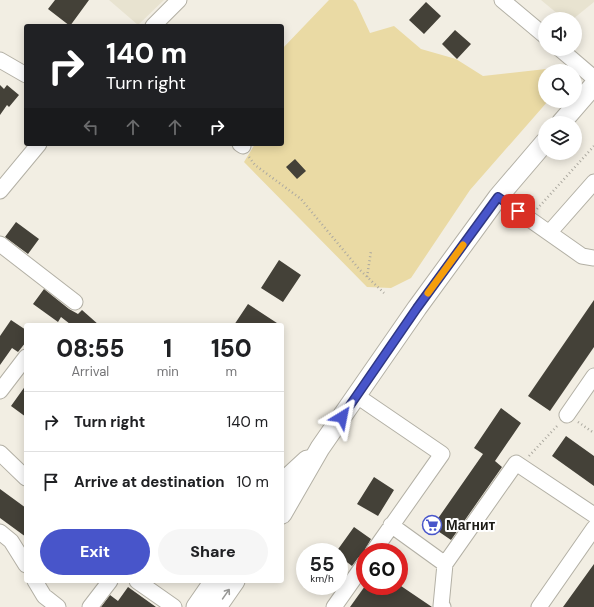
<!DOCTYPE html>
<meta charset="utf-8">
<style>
:root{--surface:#fff;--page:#f6f6f6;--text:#202124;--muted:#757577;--line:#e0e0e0;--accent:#4855ca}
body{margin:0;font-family:"DM Sans",sans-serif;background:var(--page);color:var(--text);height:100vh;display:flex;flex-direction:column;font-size:15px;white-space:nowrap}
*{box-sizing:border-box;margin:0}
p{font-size:13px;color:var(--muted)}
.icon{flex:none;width:22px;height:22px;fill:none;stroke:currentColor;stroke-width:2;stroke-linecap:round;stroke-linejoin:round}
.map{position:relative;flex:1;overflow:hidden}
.details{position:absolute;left:24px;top:323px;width:260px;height:260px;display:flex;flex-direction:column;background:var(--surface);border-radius:4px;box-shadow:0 2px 10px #0003}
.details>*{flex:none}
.banner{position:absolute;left:24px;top:24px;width:260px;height:122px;border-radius:4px;box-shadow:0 2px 10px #0003;background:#202124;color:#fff;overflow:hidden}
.buttons{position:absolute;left:538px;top:12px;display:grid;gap:8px}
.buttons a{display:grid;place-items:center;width:44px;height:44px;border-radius:50%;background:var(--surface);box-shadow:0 2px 10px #0003;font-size:20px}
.speed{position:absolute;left:296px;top:543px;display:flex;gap:8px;font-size:20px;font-weight:700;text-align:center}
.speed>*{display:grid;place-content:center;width:52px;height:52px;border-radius:50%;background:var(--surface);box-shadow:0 2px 10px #0003;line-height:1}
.speed small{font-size:10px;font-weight:400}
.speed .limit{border:6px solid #d22;background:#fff;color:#111}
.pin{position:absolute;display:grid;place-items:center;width:34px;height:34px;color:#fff;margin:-17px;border-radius:8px;box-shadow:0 2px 6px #0006}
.me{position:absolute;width:44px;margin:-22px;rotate:35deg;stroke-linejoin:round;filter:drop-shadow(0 0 3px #0008)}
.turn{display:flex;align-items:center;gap:14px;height:84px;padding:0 16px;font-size:18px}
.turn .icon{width:52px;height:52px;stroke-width:2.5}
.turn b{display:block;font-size:28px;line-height:34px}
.lanes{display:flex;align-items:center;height:38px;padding:0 16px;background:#0003;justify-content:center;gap:20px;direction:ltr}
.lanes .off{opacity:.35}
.eta{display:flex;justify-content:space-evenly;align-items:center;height:68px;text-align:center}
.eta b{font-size:24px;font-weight:800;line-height:28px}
.cta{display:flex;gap:8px;margin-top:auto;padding:8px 16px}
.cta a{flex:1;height:46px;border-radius:24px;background:var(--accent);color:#fff;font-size:16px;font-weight:800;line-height:46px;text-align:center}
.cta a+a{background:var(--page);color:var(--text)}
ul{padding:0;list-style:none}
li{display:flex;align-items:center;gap:12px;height:60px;padding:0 16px;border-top:1px solid var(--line)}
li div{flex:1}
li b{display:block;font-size:15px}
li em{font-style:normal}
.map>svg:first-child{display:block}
.built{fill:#e8e3d0}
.green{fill:#eadaa4}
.building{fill:#444138}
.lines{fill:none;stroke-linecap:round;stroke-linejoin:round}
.minor-casing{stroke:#b3b0a5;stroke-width:17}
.major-casing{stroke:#b3b0a5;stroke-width:21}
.path{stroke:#aca9a0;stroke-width:2.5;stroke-dasharray:1 3;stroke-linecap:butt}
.minor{stroke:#fff;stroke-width:15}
.major{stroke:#fff;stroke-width:19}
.oneway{stroke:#999997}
.route-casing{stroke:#2f3783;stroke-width:10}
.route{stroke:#4855ca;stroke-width:7}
.slow{stroke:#f59e0b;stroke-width:7}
.labels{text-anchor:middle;stroke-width:4;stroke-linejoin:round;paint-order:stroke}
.poi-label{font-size:14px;font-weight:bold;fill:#1d1c17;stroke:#fff;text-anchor:start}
</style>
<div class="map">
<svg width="594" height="607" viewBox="0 0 594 607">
<rect width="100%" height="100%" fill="#f2eee3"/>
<path class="built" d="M109 0H164L138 25Z
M541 0H594V2L573 19H564Z"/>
<path class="green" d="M329 0H353L356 3 370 33 394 26 421 49 456 59 483 76 564 67 565 71H545V101H548L470 190 411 278 391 288 367 287 244 162 255 144H282V49Z"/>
<path class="building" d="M55 0H89L70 26 48 9Z
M426 2 441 16 424 34 409 20Z
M455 30 471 44 457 59 442 44Z
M0 85 4 89 7 85 19 95 9 107 7 105 0 115Z
M295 159 306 171 297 179 286 167Z
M16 222 39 239 28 254 5 237Z
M279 260 301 275 283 302 261 288Z
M44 289 69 309 78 314 82 310 99 325H69L70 324 61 317 58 322 33 304Z
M594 300V347L550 411 528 396Z
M248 304 280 325H234Z
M11 320 26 330V342L18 352 12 348 0 365V336Z
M26 385V417L11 406Z
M501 408 521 423 495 461 502 467 451 540 432 527 483 454 474 448Z
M566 436 594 456V486L552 456Z
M374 477 394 490 378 516 357 504Z
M0 489 26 508V537L0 518Z
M354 527 371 539 362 555 358 558 352 566 339 556V552H336Z
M594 564V607H563Z
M365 586H401L432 607H350Z
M128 587 156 607H101L110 595 118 601Z"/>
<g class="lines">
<g class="minor-casing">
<path id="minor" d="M502 0 545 36
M153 26 179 0
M560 49 594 78
M0 60 26 75
M240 144 243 146
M0 191 39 144
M498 197 582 256 594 258
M549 233 594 182
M0 244 75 302
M0 391 26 357
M357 396 442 454 373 552
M567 415 594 376
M0 453 26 478
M391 525 445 564 441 606 443 607
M0 532 11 541 26 565
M445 564 516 463 594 515
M35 581 44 596 58 607
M137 581 174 607
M90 607 110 581
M334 607 365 563
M539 607 594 528"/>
</g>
<g class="major-casing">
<path id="major" d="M561 123 594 85
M282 483 307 460
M282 514 320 448 417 308 498 197 545 142
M196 607 214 581
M217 607 235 581"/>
</g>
<path class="path" d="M249 157 255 165 301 199 359 269 384 293
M537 209 594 146
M367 277 371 251
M578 422 594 433
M529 456 558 425"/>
<use href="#minor" class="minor"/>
<use href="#major" class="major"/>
</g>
<defs><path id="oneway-shaft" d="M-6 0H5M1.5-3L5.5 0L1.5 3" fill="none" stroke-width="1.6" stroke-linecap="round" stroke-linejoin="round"/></defs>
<use class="oneway" href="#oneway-shaft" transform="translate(226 594) rotate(-55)"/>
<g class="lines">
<g class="route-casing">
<path id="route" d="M342 417 417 308 498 197 518 211"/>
</g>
<use href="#route" class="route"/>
<path class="slow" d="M428 293 463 245"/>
</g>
<defs>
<g id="supermarket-ring" transform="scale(1)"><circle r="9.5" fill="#fff" stroke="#4855ca" stroke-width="1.5"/><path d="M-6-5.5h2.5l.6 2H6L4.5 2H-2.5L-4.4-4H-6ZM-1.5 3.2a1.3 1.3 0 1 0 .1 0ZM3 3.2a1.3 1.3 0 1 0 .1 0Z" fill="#4855ca"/></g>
</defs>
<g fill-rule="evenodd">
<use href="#supermarket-ring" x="432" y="525"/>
</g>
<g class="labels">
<g class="poi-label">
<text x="446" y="530">Магнит</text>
</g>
</g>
</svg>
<div class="buttons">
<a><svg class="icon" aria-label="sound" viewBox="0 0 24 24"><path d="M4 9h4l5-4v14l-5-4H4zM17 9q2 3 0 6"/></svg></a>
<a><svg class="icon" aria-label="search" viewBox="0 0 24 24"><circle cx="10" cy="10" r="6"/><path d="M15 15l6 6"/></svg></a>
<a><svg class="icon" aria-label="layers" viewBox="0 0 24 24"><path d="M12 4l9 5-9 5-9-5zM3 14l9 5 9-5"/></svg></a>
</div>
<div class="speed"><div>55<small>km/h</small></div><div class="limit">60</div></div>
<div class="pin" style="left:518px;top:211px;background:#d93025"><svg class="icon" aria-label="arrive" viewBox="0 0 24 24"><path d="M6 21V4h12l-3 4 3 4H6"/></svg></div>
<svg class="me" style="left:342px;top:417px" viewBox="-20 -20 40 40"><path d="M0-17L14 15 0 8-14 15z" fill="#4855ca" stroke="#fff" stroke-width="4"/></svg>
<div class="banner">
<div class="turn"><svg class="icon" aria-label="right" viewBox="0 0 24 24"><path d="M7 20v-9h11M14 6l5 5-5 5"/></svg><div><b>140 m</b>Turn right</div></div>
<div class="lanes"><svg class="icon off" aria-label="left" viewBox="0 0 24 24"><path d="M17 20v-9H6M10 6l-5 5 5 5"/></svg><svg class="icon off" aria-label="ahead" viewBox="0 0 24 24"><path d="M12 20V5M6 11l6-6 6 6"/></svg><svg class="icon off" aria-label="ahead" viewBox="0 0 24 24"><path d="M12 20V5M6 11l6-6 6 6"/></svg><svg class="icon" aria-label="right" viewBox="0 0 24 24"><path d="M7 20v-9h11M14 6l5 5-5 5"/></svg></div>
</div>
<section class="details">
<div class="eta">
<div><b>08:55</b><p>Arrival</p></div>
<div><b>1</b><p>min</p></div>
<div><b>150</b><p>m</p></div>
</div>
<ul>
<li><svg class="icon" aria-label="right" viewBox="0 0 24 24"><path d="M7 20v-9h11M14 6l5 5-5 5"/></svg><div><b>Turn right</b></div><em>140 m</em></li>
<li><svg class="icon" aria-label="arrive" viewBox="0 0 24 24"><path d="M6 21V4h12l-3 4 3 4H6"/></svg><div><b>Arrive at destination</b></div><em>10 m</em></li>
</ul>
<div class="cta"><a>Exit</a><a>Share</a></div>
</section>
</div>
